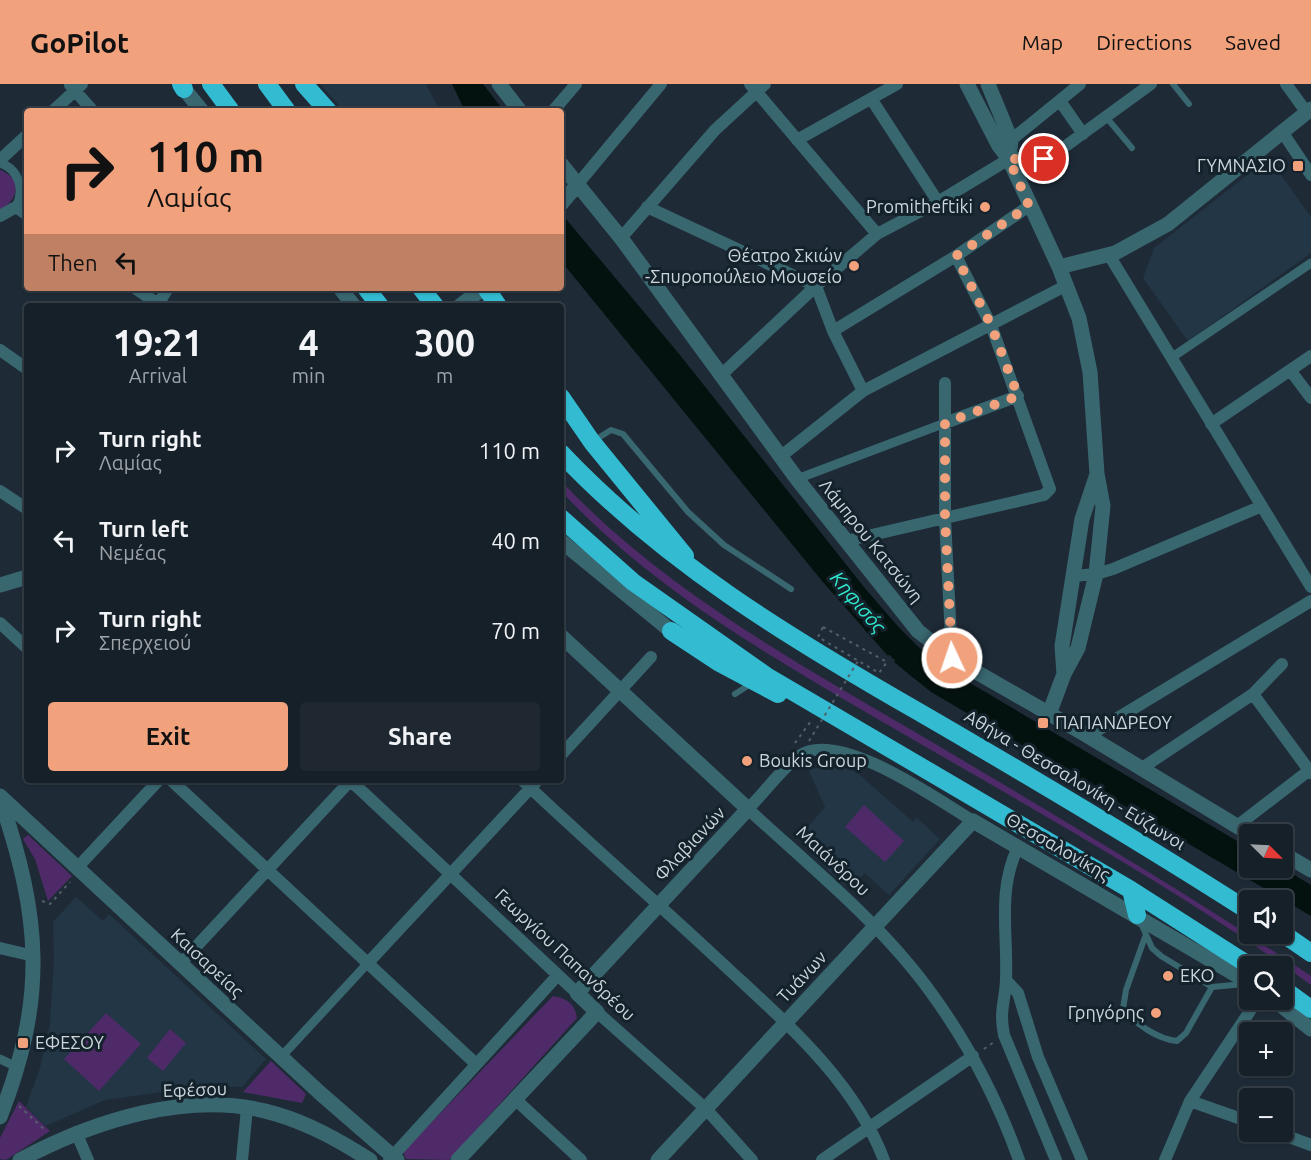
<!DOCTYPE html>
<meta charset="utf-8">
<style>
:root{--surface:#162029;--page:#1f2831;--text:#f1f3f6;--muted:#9ea3a8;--line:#353e46;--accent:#f1a17c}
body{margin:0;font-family:Ubuntu,sans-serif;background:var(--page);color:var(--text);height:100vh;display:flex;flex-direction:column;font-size:22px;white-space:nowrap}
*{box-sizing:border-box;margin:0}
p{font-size:20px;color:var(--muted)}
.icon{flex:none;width:33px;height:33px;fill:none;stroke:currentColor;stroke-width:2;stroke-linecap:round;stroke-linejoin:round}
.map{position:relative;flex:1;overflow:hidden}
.details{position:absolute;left:24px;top:219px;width:540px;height:480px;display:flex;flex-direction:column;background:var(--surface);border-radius:6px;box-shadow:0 2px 4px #0004,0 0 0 2px var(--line)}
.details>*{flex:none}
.top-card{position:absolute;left:24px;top:24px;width:540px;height:183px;border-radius:6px;box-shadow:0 2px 4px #0004,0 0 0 2px var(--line);background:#f1a17c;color:#111;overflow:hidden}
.needle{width:39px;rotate:114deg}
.fabs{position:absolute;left:1239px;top:740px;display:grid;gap:12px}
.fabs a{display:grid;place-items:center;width:54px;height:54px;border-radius:6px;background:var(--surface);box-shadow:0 2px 4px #0004,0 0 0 2px var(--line);font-size:30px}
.pin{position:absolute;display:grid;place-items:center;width:51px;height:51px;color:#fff;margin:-26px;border:3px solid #fff;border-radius:50%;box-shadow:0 2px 6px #0007}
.me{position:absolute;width:66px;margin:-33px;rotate:357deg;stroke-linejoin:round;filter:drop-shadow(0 0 4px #0008)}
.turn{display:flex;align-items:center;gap:21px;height:126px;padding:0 24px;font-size:27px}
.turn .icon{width:78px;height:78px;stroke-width:2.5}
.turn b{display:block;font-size:42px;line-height:51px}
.then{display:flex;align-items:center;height:57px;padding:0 24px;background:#0003;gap:12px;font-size:22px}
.eta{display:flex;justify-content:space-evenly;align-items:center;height:102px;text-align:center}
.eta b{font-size:36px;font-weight:700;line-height:42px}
.button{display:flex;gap:12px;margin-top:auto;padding:12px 24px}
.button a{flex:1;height:69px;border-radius:6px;background:var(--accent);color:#111;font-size:24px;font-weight:700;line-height:69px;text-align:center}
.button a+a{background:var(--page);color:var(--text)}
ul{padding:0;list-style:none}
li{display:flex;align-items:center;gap:18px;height:90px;padding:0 24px}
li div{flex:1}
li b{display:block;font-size:22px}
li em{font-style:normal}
header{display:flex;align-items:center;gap:36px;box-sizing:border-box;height:84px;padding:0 30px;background:var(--accent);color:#111}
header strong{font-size:28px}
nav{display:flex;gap:33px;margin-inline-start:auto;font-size:21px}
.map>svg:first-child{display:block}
.built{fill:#223646}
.green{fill:#4e2b68}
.water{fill:#04120f}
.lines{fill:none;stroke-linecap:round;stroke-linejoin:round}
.river{stroke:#04120f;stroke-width:26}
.path{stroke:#535f69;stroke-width:2;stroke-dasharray:3 4.5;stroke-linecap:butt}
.service{stroke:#396770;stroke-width:6}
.pedestrian{stroke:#396770;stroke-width:9}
.minor{stroke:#396770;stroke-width:12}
.tertiary{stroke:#396770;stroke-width:15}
.motorway{stroke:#32bbd1;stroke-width:18}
.path-bridge{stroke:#535f69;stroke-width:2;stroke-dasharray:3 4.5;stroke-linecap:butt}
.route{stroke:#f1a17c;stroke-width:10;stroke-dasharray:0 18}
.poi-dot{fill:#f1a17c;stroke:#14222c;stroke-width:2}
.labels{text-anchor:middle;stroke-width:6;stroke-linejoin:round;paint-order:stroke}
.poi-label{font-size:18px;fill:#ccd5dc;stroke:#14222c;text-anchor:end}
.street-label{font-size:18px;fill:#ccd5dc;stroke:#14222c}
.water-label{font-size:20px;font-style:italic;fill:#30e9cc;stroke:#14222c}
</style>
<header>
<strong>GoPilot</strong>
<nav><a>Map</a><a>Directions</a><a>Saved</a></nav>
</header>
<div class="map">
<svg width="1311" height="1076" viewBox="0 0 1311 1076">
<rect width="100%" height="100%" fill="#1e2b37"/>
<path class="built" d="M320 0H426L440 27H344Z
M1269 74 1311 133V169L1188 257 1143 194 1154 164Z
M846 682 861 692 913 738 917 734 940 755 889 811 865 789 856 798 859 801 856 803 849 797 844 801 810 769 814 765 801 751 825 723 808 685Z
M76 813 103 837 109 830 266 975 242 1003 205 1002 105 1016 46 1042 26 1023 40 984 50 940 54 875 53 838Z"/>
<path class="green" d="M0 86C25 96 17 115 0 128Z
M561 397C662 504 790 575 915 648 1045 725 1176 802 1302 886L1311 892V901C1183 808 1043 731 907 652 785 581 658 511 561 407Z
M864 721 904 757 885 778 845 743Z
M28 751 72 792 48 817 35 775 23 755Z
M553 912C566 914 575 919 577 934L449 1076 406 1075 403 1068Z
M106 929 141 960 99 1007 64 975Z
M170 945 186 959 163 987 147 974Z
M271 977 306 1010 302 1019 243 1008Z
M19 1017 50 1047 6 1076 0 1075V1054Z"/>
<path class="water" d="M452 0H483L504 27H465Z
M566 135 680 271 864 503 907 553 888 572 822 497 561 177V140Z
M913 559 943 583 1249 764 1250 783H1281L1311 801V832L931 608 894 578Z"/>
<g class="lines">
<path class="river" d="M875 538 918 581 931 590"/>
<path class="path" d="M823 543 887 578 879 589 818 553Z
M795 659 811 637
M42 817 50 820 70 798
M984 965 994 958
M19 1022 46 1047"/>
<path class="service" d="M1173 0 1189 20
M1106 33 1132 64
M595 356 611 346 623 350 688 428 724 461 791 505
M735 610 752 599
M1140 837 1152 864 1161 872 1212 903 1244 900
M1145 853 1126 906 1123 925C1136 940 1157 955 1177 957L1186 949 1212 903"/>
<path class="pedestrian" d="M0 79C19 85 25 106 16 123
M1171 274 1311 179
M797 395 945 339
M281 973 367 880
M0 975 17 983"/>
<path class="minor" d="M750 0 877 150
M1286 0 1307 29
M70 1 93 27
M872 16 938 118
M1060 17 1083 50
M53 27 82 0
M553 27 576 0
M1283 49 1311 91
M797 56 897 0
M1011 56 1080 0
M0 76 27 51
M577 101 661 0
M647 123 816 202 833 247 863 307
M0 132 16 123 27 131
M621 154 715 46 765 0
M1109 171 1311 503
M135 204 161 222
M157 222 168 204
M833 247 956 172 1029 122
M0 266 27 285
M1290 286 1311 314
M720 292 816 202 877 150 938 118 1009 75 1052 72 1151 0
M945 299V434L952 574
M945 339 1018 312
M1211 340 1311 272
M780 373 863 307 1067 201
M0 407 27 425
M846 457 1044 411 1050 405 991 241 956 172
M1073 492 1096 490 1113 485 1262 422
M0 539 27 564
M1253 610 1311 689
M1088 652 1311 517
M561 671 651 573
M1142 684 1253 610 1282 580
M171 696 475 979
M350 696 577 909
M522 696C588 759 657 818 724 881 785 938 854 996 884 1076
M973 737C938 716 838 644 799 672 781 685 765 708 748 725 811 783 882 840 932 910 969 961 998 1017 1019 1076
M1237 742 1311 685
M1018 763C997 807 1008 849 1006 896 1005 919 999 926 1004 951L1056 1076
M77 784 159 696
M0 864 34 872
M180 880 351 696
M367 880 538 696
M1006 896 1018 909 1038 973 1082 1076
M597 928 706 1025 752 1076
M516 1016 581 1076
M1190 1017 1250 1038
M1273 1047 1311 1061
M76 1048 88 1076
M242 1076 247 1024
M389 1076 558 891
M822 1076 973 972
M1165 1076 1190 1017 1258 915"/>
<path class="tertiary" d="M180 0 202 27
M499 0 520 27
M967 0 999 62 1009 75 1059 183 1079 234 1090 288 1097 390 1103 422 1096 490 1078 564 1064 590 1049 630
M988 0 1011 56 1009 75
M561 80 621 154 797 395 918 547 952 574 1088 652 1250 750
M561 120 577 101
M1059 183 1115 169 1168 140 1311 25
M340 204 354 222
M460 222 483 204
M561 457 671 547
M0 501 27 493
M1064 590 1062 562 1082 435 1097 390
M0 712 320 1009 397 1076
M0 714C41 834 47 913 0 1033
M1282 769 1311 786
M1273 915 1311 945
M20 1076C93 1037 192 1004 276 1030 310 1040 340 1057 370 1076
M458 1076 597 928 577 909 748 725 561 552
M658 1076 973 737 1250 899"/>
<path class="motorway" d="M181 0 184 5
M211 0 231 27
M267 0 287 27
M304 0 328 27
M366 204 380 222
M421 204 435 222
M486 204 498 222
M561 313 592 358 685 472
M561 369C664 478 790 554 919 628 1031 693 1141 758 1250 828
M561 434 633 498 768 593 1131 806 1250 882
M671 547 718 578 778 610
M1131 806 1137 831
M1282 849 1311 869
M1282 904 1311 925"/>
<path class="path-bridge" d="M809 657 858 577"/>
</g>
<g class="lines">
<path class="route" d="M952 574 945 434V339L1018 312 991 241 956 172 1029 122 1009 75H1044"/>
</g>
<g class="poi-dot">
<rect x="1292" y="76" width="12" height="12" rx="3"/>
<circle cx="985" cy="123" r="6"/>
<circle cx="854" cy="182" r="6"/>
<rect x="1037" y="633" width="12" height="12" rx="3"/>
<circle cx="747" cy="677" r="6"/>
<circle cx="1168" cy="892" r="6"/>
<circle cx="1156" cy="929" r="6"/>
<rect x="17" y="953" width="12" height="12" rx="3"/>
</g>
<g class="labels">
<g class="poi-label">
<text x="1286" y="88">ΓΥΜΝΑΣΙΟ</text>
<text x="973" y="129">Promitheftiki</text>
<text x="842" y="178">Θέατρο Σκιών<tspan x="842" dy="21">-Σπυροπούλειο Μουσείο</tspan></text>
<text x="1055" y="645" text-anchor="start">ΠΑΠΑΝΔΡΕΟΥ</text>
<text x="759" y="683" text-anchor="start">Boukis Group</text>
<text x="1180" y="898" text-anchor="start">EKO</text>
<text x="1144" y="935">Γρηγόρης</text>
<text x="35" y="965" text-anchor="start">ΕΦΕΣΟΥ</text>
</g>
<g class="street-label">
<text transform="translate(871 457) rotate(51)" y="6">Λάμπρου Κατσώνη</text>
<text transform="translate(1075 696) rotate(31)" y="6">Αθήνα - Θεσσαλονίκη - Εύζωνοι</text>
<text transform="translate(690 760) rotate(-47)" y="6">Φλαβιανών</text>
<text transform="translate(1058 763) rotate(30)" y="6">Θεσσαλονίκης</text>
<text transform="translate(833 777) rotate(43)" y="6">Μαιάνδρου</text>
<text transform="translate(565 871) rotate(43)" y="6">Γεωργίου Παπανδρέου</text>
<text transform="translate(207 879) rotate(43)" y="6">Καισαρείας</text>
<text transform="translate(802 893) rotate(-47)" y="6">Τυάνων</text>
<text transform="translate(195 1006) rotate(-2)" y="6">Εφέσου</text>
</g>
<g class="water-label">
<text transform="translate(858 518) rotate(50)" y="7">Κηφισός</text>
</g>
</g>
</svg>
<div class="fabs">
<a><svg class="needle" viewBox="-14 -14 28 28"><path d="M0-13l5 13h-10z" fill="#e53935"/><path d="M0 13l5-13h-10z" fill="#9ea3a8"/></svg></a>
<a><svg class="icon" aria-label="sound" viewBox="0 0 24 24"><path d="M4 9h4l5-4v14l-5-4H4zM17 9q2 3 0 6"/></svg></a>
<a><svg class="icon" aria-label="search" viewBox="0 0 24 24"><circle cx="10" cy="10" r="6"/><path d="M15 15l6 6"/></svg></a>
<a>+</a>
<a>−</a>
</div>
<div class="pin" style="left:1044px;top:75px;background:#d93025"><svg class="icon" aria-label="arrive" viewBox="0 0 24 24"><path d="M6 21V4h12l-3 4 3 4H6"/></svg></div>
<svg class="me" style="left:952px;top:574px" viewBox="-20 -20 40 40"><circle r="17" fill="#f1a17c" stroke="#fff" stroke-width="3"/><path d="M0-11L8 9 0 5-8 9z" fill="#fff"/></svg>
<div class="top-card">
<div class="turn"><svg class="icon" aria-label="right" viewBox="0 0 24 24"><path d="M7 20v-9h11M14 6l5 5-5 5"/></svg><div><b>110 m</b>Λαμίας</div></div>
<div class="then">Then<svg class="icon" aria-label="left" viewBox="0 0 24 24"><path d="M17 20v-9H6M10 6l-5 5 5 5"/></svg></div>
</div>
<section class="details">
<div class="eta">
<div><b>19:21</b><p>Arrival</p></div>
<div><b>4</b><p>min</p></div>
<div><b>300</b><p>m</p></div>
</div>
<ul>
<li><svg class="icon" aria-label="right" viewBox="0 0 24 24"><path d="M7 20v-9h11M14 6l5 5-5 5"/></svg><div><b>Turn right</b><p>Λαμίας</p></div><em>110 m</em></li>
<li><svg class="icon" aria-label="left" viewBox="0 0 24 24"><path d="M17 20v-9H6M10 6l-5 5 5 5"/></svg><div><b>Turn left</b><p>Νεμέας</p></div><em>40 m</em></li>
<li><svg class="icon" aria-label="right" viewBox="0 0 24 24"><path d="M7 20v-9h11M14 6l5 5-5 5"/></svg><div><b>Turn right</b><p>Σπερχειού</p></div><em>70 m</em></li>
</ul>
<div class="button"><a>Exit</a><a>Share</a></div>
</section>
</div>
